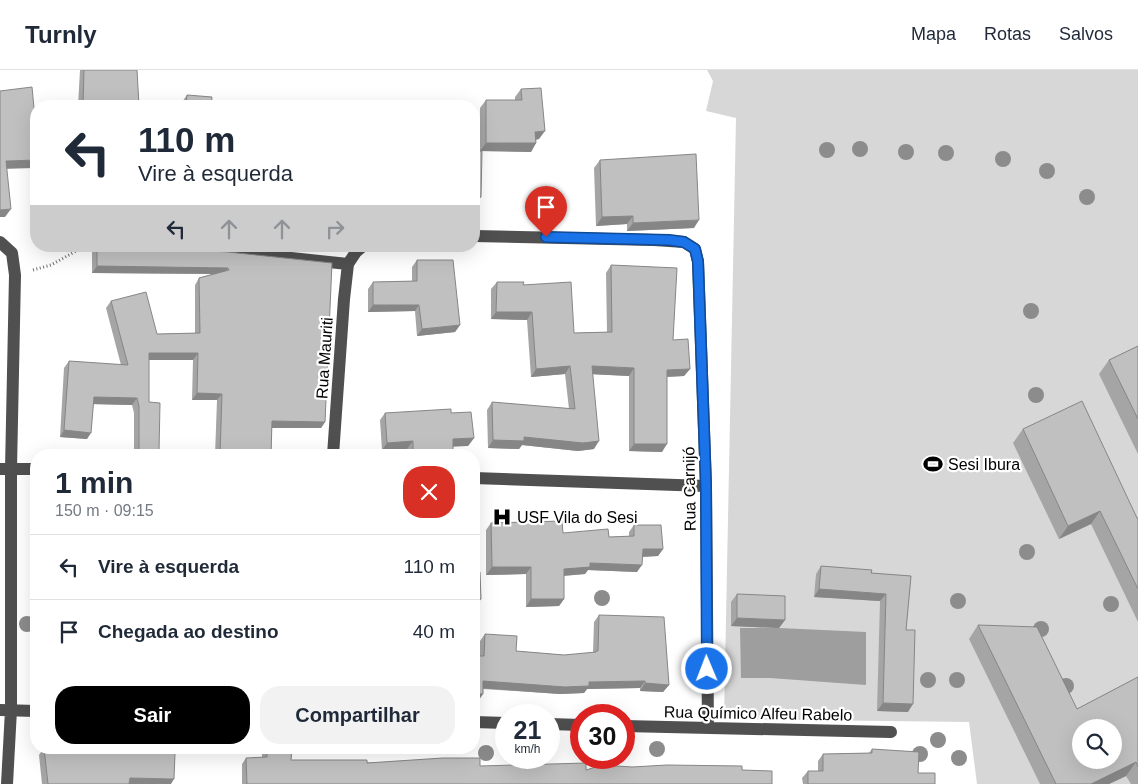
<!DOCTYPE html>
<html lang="pt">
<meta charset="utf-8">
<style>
:root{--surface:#fff;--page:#f2f2f3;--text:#1f2937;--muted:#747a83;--line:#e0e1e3;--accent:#000}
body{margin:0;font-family:Arial,sans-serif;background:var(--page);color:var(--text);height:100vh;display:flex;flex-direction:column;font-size:19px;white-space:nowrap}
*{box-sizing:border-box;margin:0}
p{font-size:16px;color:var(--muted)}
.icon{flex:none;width:28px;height:28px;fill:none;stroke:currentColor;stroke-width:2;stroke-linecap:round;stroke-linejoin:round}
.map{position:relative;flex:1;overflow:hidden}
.details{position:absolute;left:30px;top:379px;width:450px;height:305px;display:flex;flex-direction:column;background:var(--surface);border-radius:20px;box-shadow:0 5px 20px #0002}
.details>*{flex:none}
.hud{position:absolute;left:30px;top:30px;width:450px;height:152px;border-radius:20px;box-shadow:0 5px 20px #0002;background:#fff;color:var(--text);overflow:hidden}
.tools{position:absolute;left:1072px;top:649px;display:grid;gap:10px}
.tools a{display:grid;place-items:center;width:50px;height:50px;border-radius:50%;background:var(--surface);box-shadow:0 5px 20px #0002;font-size:25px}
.speed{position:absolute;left:495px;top:634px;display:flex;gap:10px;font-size:25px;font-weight:700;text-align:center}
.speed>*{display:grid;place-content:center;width:65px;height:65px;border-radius:50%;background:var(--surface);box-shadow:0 5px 20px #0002;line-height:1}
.speed small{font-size:12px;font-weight:400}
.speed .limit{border:8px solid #d22;background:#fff;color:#111}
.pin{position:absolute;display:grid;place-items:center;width:42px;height:42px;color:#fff;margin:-51px -21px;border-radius:50% 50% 50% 0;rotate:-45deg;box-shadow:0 0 5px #0007}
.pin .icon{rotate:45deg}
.me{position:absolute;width:55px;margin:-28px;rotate:359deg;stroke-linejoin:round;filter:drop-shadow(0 0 4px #0008)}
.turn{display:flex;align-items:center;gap:18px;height:105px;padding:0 25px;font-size:22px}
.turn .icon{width:65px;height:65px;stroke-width:2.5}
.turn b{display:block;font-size:35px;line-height:42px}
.lanes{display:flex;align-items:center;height:48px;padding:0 25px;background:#0003;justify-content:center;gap:25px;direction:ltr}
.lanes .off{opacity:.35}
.round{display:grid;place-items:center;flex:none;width:52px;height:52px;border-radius:20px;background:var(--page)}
.headline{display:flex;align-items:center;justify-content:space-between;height:85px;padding:0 25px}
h1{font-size:30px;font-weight:600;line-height:38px}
.primary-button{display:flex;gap:10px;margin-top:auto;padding:10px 25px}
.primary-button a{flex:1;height:58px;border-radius:20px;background:var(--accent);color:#fff;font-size:20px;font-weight:600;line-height:58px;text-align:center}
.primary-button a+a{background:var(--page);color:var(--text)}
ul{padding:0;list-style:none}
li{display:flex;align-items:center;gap:15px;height:65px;padding:0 25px;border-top:1px solid var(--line)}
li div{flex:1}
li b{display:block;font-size:19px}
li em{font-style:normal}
header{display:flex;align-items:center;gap:30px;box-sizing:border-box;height:70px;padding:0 25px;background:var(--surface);border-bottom:1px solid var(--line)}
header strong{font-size:24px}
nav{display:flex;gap:28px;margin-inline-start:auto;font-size:18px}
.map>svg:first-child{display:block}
.green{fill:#d7d7d7;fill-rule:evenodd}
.water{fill:#9e9e9e}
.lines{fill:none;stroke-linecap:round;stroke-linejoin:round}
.path{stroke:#727272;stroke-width:3;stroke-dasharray:1 2.5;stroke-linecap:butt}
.minor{stroke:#505050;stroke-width:12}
.tree{fill:#8c8c8c}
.wall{fill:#a5a5a5}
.shaded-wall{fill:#868686}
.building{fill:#c0c0c0;stroke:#868686;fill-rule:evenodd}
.route-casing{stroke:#114b97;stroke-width:12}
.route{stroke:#1a73e8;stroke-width:9}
.labels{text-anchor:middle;stroke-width:4.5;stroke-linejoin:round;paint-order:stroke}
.street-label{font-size:16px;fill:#000;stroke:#fff}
.poi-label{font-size:16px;fill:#000;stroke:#fff;text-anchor:start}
</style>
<header>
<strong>Turnly</strong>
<nav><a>Mapa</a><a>Rotas</a><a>Salvos</a></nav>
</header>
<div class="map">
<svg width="1138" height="714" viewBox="0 0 1138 714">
<rect width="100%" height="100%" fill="#fff"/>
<path class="green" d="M707 0H1138V714H977L969 652 724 649 736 48 706 41 713 11ZM1081 658H1114V690H1081Z"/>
<path class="water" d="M740 558H779L866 562V615L770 608H741Z"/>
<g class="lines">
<path class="path" d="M33 200 51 195 85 176"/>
<path class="minor" d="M474 166 654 170 684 172 695 179 698 191 706 416 708 658
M0 172 12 183 15 205 11 399V640L7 714
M144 176 224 181 348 194
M333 385 344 229 348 194 356 182 363 176
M0 399H36
M474 408 706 416
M0 640 36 641
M474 652 506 653
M549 654 581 655
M624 656 891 662"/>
</g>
<g class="tree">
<circle cx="860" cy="79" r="8"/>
<circle cx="827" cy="80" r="8"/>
<circle cx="906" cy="82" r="8"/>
<circle cx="946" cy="83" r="8"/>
<circle cx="1003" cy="89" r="8"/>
<circle cx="1047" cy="101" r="8"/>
<circle cx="1087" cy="127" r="8"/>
<circle cx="1031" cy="241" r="8"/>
<circle cx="1036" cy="325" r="8"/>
<circle cx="1027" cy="482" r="8"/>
<circle cx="602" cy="528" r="8"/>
<circle cx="958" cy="531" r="8"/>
<circle cx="1111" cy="534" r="8"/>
<circle cx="27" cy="554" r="8"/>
<circle cx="1041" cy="559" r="8"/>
<circle cx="928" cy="610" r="8"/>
<circle cx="957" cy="610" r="8"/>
<circle cx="1066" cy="616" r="8"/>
<circle cx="938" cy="670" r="8"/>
<circle cx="657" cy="679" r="8"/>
<circle cx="486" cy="683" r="8"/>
<circle cx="920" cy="684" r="8"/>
<circle cx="959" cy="688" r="8"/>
</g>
<path class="wall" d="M80 0H137L139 36H78Z
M521 19 539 69 536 70V73L531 82 480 81V38L486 30H515V27Z
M187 25 211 36H182V32Z
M600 90 694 158 627 161V154L596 156 594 98Z
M92 176H147L148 177 228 182 325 352 321 358H272L271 385H215L217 330H192L193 290H149V332L156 385H134V343L132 335 93 334 87 369 60 367 64 298 69 291 121 295 106 238 111 231 157 264 195 263V215L199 208 212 204 92 203Z
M417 190 460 255 455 262 417 266 415 241 368 242V219L373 212 412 211V197Z
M611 195 673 270 690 299 684 306 667 307 662 382 629 381V306L593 304 594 379 578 381 522 375 519 379 488 378 487 340 492 332 569 339 565 304 531 307 527 250 491 249V219L497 212 523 215 574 263 607 262 606 203Z
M1138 276V384L1099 304 1109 290Z
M385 343H451L474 368 468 376H453V385H407V379L382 380 380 350Z
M1023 359 1137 448H1138V552L1091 454 1059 469 1013 373Z
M491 453 563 463 609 467 629 466V462L634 455 663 479 658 486 642 487 637 502 588 500 585 504 564 506V529L559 536 526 537V504L486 505V460Z
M821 496 871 503 911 506 906 560 908 642 877 641 880 531 814 527 816 504Z
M737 524 785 550 779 558 731 556V532Z
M599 545 669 615 663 622 640 621V618L587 619 584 623 560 624 483 619V624L478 631 480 571 485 564 516 581 564 585 593 583 594 552Z
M978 555 1077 639 1138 607V714H1131L1126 706 1109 714H1040L969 569Z
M44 678 132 682 171 714H42L39 685Z
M262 678H292L291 690 480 696 586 700 632 697 742 700 772 714H242V694L246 688H262Z
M872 679 918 703 935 714H803L802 708 808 701H818V691L823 684 869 683Z"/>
<path class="shaded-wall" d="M545 61 539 69 529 70 535 62Z
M486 73H536L531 82 480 81Z
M36 90V95L34 98 1 99 6 91Z
M474 127H481L475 135H474Z
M11 139 5 147H0V140Z
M633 146 627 154 596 156 602 147Z
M699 150 694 158 627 161 633 153Z
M257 176H320L316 182Z
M97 196 228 198 224 204 92 203Z
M373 235H419L415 241 368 242Z
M496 242H532L527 250 491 249Z
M460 255 455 262 417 266 422 259Z
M149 283H198L193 290H144Z
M570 296 565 304 531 307 536 299Z
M592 296 634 298 629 306 587 304Z
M690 299 684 306 662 307 667 300Z
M197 323 222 324 217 330H192Z
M94 327 137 328 132 335 89 334Z
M272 351 325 352 321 358H267Z
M64 360 91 363 87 369 60 367Z
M524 367 599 371 594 379 578 381 522 375 519 379 488 378 493 370Z
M474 368 468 376 447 377 453 369Z
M413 371 407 379 382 380 387 373Z
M634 374H667L662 382 629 381Z
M139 381H159L156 385H136Z
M1100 441 1091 454 1059 469 1068 456Z
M643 479H663L658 486 638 487Z
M590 493 642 495 637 502 588 500 585 504 559 506 564 499Z
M492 497H531L526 504 486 505Z
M819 519 886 524 880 531 814 527Z
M481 529 476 537H474V530Z
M531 529H564L559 536 526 537Z
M737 548 785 550 779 558 731 556Z
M483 611 589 612 645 611 640 618 587 619 584 623 560 624 478 618Z
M645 613 669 615 663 622 640 621Z
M474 624H483L478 631H474Z
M883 633 913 634 908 642 877 641Z
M1136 692 1126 706 1109 714H1091Z
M130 708 174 709 171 714H126Z"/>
<path class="building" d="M84 0H137L139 36H83Z
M32 17 36 59V90L6 91 11 139 0 140V21Z
M541 18 545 61 535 62 536 73H486V30H522L521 19Z
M187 25 212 27 211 36H186Z
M474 81H482L481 127H474Z
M696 84 699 150 633 153V146L602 147 600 90Z
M97 176H147L148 177 228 182 332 193 325 352 272 351 271 385H220L222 324 197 323 198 283H149V332L160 333 159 381H139V336L137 328 94 327 91 363 64 360 69 291 128 295 111 231 146 222 157 264 200 263 199 208 229 200 228 198 97 196Z
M417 190H453L460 255 422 259 419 235H373V212L417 211Z
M611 195 677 198 673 270 688 269 690 299 667 300V374H634V298L592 296 599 371 583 373 524 367V371L493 370 492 332 575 339 570 296 536 299 532 242H496L497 212H524L523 215 571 212 574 263 612 262Z
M1138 276V349L1109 290Z
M1082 331 1137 448H1138V519L1100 441 1068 456 1023 359Z
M451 339V343L471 342 474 368 453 369V385H413V371L387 373 385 343Z
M562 451 563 463 608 459 609 467 634 466V455H661L663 479H643L642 495 590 493V497L564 499V529H531V497H492L491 453Z
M821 496 872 500 871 503 911 506 906 560H915L913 634 883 633 886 524 819 519Z
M474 502H480L481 529 474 530Z
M737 524 785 526V550L737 548Z
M599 545 664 547 669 615 645 613V611L589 612V616L565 617 483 611V624H474V586H484L485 564 517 566 516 581 564 585 596 582V581H598Z
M978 555 1037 557 1077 639 1138 607V697L1136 692 1091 714H1056ZM1081 658H1114V690H1081Z
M44 678H85L132 681V682L175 683 174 709 130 708 129 714H48Z
M267 678H292L291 690H367V693L443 688H480V696L586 693V700L602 695 632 697 667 695 742 696V700L772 701V714H247L246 688 267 687Z
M872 679 919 682 918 703H935V714H808V701H823V684L872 683Z"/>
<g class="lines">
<g class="route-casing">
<path id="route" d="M546 167 669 170 684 172 695 179 698 192 706 416 707 599"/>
</g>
<use href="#route" class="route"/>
</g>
<defs>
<g id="stadium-bare" transform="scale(1.5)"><path d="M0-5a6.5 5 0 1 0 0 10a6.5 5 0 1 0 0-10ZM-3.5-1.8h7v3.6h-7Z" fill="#000" stroke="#fff" stroke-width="2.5" paint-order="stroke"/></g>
<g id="hospital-bare" transform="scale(1.5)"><path d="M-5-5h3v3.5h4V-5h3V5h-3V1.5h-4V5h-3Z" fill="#000" stroke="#fff" stroke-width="2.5" paint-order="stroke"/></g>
</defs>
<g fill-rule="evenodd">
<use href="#stadium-bare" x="933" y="394"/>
<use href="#hospital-bare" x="502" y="447"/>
</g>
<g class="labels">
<g class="street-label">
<text transform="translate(324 288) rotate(-86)" y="6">Rua Mauriti</text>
<text transform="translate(689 419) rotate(-91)" y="6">Rua Carnijó</text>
<text transform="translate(758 643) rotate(1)" y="6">Rua Químico Alfeu Rabelo</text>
</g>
<g class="poi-label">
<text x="948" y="400">Sesi Ibura</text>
<text x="517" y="453">USF Vila do Sesi</text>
</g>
</g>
</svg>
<div class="tools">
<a><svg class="icon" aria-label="search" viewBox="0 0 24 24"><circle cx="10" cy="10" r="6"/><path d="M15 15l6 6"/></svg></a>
</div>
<div class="speed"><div>21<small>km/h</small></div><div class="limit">30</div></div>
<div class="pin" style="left:546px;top:167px;background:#d93025"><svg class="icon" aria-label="arrive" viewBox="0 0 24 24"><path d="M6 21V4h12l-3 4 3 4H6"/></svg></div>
<svg class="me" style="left:707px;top:599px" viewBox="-20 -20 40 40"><circle r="17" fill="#1a73e8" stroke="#fff" stroke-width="3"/><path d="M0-11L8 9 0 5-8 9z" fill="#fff"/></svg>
<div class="hud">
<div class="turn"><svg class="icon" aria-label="left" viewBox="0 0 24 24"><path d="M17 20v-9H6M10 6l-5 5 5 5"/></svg><div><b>110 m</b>Vire à esquerda</div></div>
<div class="lanes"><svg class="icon" aria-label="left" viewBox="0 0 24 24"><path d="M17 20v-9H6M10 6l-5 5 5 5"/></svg><svg class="icon off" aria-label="ahead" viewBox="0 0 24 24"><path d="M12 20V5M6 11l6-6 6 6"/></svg><svg class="icon off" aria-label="ahead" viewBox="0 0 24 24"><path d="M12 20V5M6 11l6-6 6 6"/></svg><svg class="icon off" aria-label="right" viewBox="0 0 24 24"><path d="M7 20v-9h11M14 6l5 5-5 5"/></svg></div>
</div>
<section class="details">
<div class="headline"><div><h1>1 min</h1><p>150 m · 09:15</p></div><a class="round" style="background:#d93025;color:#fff"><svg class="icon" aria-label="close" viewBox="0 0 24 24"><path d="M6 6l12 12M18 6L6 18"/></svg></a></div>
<ul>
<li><svg class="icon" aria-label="left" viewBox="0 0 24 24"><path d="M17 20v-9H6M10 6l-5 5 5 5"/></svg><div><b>Vire à esquerda</b></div><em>110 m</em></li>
<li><svg class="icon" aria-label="arrive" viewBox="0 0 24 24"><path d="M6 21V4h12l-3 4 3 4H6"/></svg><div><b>Chegada ao destino</b></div><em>40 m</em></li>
</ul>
<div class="primary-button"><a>Sair</a><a>Compartilhar</a></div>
</section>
</div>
